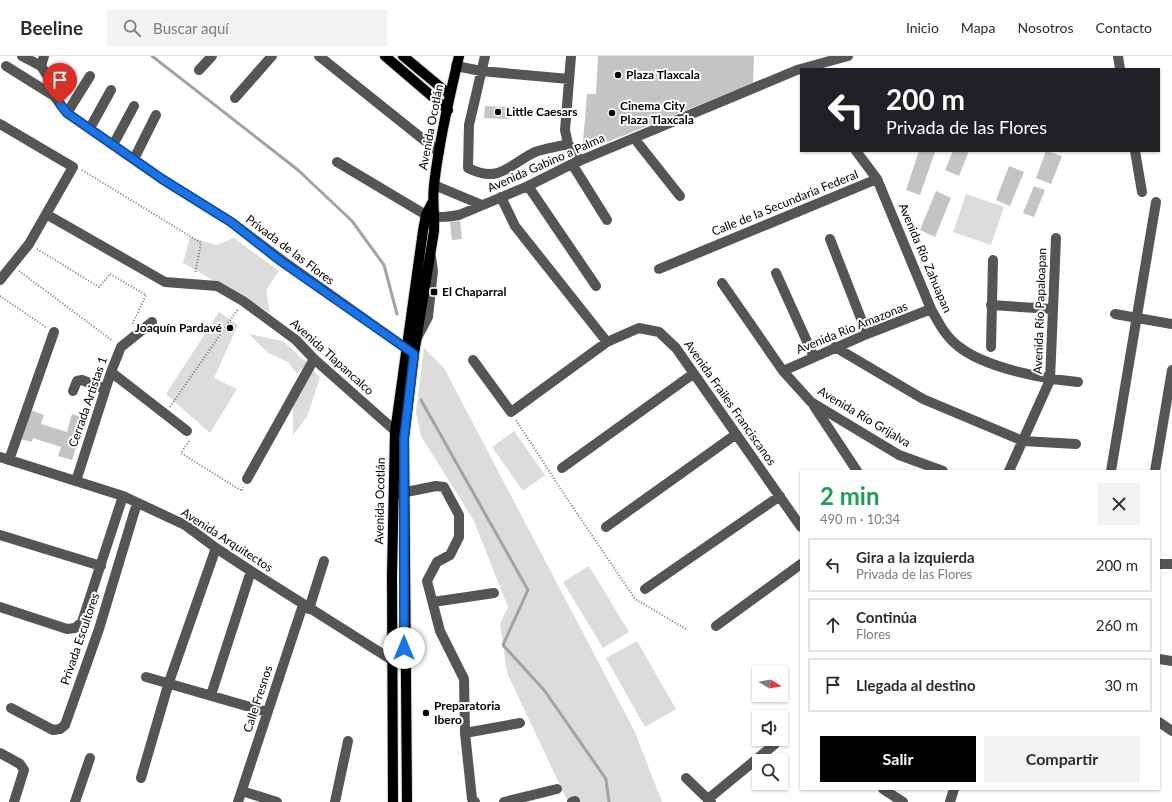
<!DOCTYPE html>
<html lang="es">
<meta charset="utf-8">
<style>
:root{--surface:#fff;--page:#f2f2f3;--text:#2b2b33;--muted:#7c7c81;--line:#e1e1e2;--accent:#000}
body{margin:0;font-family:Lato,sans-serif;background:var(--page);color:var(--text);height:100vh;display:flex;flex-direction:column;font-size:15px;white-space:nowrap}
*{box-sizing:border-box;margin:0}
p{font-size:13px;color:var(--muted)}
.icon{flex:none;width:22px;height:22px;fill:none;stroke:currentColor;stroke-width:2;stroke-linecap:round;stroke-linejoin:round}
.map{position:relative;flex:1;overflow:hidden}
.sheet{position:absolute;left:800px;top:414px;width:360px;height:320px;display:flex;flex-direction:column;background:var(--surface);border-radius:0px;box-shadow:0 1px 3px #0004}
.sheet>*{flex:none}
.banner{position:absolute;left:800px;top:12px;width:360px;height:84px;border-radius:0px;box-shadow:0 1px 3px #0004;background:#202124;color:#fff;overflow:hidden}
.needle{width:26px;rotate:101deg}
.tools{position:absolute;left:752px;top:610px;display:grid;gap:8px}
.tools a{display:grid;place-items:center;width:36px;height:36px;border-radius:0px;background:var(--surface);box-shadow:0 1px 3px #0004;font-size:20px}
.pin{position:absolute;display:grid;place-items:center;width:34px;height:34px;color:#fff;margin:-41px -17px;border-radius:50% 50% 50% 0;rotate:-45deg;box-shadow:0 0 4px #0007}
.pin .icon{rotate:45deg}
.me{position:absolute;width:44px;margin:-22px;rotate:0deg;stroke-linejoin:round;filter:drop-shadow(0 0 3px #0008)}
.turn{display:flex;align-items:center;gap:14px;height:84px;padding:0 20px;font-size:18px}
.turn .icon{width:52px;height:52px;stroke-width:2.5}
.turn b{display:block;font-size:28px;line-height:34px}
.round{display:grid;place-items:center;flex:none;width:42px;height:42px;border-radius:0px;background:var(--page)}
.overview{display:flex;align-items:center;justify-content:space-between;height:68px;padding:0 20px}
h1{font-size:24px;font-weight:700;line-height:30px;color:#1e9e55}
.primary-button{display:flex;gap:8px;margin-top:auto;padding:8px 20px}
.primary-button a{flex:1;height:46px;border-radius:0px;background:var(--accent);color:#fff;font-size:16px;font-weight:700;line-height:46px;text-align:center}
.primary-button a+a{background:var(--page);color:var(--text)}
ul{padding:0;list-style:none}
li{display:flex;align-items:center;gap:12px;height:54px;margin:0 8px 6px;padding:0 12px;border:2px solid var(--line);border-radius:0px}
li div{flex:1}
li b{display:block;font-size:15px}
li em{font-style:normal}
header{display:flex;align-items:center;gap:24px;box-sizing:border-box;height:56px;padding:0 20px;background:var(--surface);border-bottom:1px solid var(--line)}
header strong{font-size:19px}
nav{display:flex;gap:22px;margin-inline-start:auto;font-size:14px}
.search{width:280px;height:36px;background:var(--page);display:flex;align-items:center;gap:10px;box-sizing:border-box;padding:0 14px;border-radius:0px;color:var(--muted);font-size:15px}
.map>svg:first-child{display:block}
.green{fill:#dcdcdc}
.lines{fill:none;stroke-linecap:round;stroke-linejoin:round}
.stream{stroke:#a3a3a3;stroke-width:3}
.building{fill:#c4c4c4}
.major-casing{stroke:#dbdbdb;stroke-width:12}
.path{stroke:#777;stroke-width:2;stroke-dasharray:1 2;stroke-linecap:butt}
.minor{stroke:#555;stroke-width:10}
.major{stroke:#000;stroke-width:10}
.route-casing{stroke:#114b97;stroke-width:10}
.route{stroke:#1a73e8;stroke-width:7}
.poi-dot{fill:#000;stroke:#fff;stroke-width:1.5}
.labels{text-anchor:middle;stroke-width:4;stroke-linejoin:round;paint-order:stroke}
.poi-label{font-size:12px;font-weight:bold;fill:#000;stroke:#fff;text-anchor:start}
.street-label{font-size:12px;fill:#000;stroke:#fff}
</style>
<header>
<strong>Beeline</strong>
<div class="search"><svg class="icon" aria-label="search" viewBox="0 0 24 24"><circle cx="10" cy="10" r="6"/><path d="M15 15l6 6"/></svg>Buscar aquí</div>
<nav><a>Inicio</a><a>Mapa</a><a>Nosotros</a><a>Contacto</a></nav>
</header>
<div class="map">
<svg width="1172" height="746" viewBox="0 0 1172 746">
<rect width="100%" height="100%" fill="#fff"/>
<path class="green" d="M966 138 1004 151 991 189 953 176Z
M190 181 216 189 234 182 279 215 266 234 270 257 183 207Z
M219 256 238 269 214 322 237 333 210 377 166 338Z
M249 278 283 285 307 307 297 318 288 306 268 297Z
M424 292 444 312 635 676 662 746H568L507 617 500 568 508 551 474 465 421 380 416 356Z
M311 313 320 321 307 361 293 379V347Z
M514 375 545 419 523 435 492 391Z
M589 510 629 576 603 592 563 526Z
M637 585 676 653 645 671 606 602Z"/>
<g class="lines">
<path class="stream" d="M152 0 298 114 352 165 384 209 397 258
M421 344 528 534 503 589 544 634 606 723 609 746"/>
</g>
<path class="building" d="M598 0H754L753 27 605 87 583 86 587 38H596Z
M485 50 511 51 510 62 509 63 484 62Z
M919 95 935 96 920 139 906 134Z
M953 95H969L959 120 945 114Z
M1046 95 1062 100 1051 128 1036 122Z
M1009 110 1024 116 1010 150 996 144Z
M1034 130 1045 134 1034 161 1023 157Z
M936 135 951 142 935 181 920 174Z
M460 165 462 183 452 184 450 166Z
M30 354 44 359 41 368 67 376 72 358 85 362 72 404 58 400 61 391 33 382 32 386 20 383Z"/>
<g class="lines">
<g class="major-casing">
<path id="major" d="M385 0 448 54
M403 0 450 39
M393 746 392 519 395 376 423 175 426 159 432 147
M407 746 404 382 414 298 434 175C435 159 432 145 434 129 439 86 449 43 459 0"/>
</g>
<path class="path" d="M82 114 201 187 195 218
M37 193 99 231 110 218 146 239 132 269
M19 215 113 285
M0 240 47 272
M170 351 238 253
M516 364 564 438 635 543 686 573
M189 385 181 397 242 435 243 431"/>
<path class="minor" d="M22 0 41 10
M44 0 41 10 50 24 54 40
M319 0 439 96
M485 0 469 69 468 112C500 128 508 109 535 96 545 92 558 91 568 88
M571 0 565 74 568 88 580 105
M1118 0 1120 13
M6 10 54 40 67 57 162 123 231 166 283 205 414 298
M456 10 481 15 569 23
M199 14 212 0
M235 42 272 0
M67 57 90 20
M0 68 73 111 29 188 0 224
M90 72 111 34
M634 82 680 140
M113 89 134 50
M856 95 877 123 931 253C938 266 946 281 958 290 985 312 1044 323 1078 326
M1135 95 1142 136
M134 103 156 59
M337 106 426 159C438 162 447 161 459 159L528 130 572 108 634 82 797 14 848 0
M572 108 607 164
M434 129 482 149
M528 130 596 230
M501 141 515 170 607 286
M46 158 165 226 217 230 243 245 296 284 314 303 401 380
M830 183 867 278
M659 213 877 123
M776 217 814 301
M722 227 783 315 811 346 899 399 943 415
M991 249 1052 253
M1115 258 1172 268
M417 282 428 261 433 215 431 201
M835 291 923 343 1023 385 1076 388
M991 291 993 204
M473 304 511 356 607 286 639 272 659 276 676 292 801 471
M783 315 867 278 931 253
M111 316 187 375
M73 335 77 325 82 324 105 333
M814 350 857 415
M0 401 123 440 185 469 216 492 251 515 392 604 404 607
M9 404 54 276
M562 412 693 318
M1009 415 1050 324 1056 182
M1111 415 1156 146
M1155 415 1172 314
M247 423 314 303
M76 425 111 316 121 291 152 266
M396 438 436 430 444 431 459 459V481L450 499 437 506 427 525 440 575 464 623 465 677
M606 471 735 379
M0 479 101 510
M1159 508H1172
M645 533 780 440
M433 546 494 537
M0 551 67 573 75 572 82 566 123 440
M309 553 324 505
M716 570 801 508
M1159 603 1172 605
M146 621 267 656
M211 639 251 515
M11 652 53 674 60 673 65 669 99 573 137 447
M1159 666 1172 675
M0 697 20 708 24 714 14 746
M141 722 169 626 216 492
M686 722 711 746
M883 733 903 746
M242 735 277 746
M708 743 775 688
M75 746 90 702
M238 746 303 549
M335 746 348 685
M475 746 472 743 465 677 520 667
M504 746 557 733
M572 746 575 745
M950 746 954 733"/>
<use href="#major" class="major"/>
</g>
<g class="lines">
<g class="route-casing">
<path id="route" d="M60 48 67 57 162 123 231 166 282 206 414 298 404 382V592"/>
</g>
<use href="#route" class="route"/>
</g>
<g class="poi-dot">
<circle cx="618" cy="19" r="4"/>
<circle cx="498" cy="56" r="4"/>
<circle cx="612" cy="57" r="4"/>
<rect x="430" y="232" width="8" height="8" rx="2"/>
<circle cx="230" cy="272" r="4"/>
<circle cx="426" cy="657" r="4"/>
</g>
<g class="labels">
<g class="poi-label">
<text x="626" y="23">Plaza Tlaxcala</text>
<text x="620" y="54">Cinema City<tspan x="620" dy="14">Plaza Tlaxcala</tspan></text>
<text x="506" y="60">Little Caesars</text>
<text x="442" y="240">El Chaparral</text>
<text x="222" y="276" text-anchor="end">Joaquín Pardavé</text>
<text x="434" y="654">Preparatoria<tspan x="434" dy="14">Ibero</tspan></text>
</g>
<g class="street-label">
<text transform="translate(431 71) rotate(-79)" y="4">Avenida Ocotlán</text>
<text transform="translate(546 107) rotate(-24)" y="4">Avenida Gabino a Palma</text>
<text transform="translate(785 147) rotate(-22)" y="4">Calle de la Secundaria Federal</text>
<text transform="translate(290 194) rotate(37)" y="4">Privada de las Flores</text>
<text transform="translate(925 202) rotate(67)" y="4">Avenida Río Zahuapan</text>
<text transform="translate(1040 255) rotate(-88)" y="4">Avenida Río Papaloapan</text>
<text transform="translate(852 272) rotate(-22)" y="4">Avenida Río Amazonas</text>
<text transform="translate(332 301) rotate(42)" y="4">Avenida Tlapancalco</text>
<text transform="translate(88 346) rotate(-71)" y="4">Cerrada Artistas 1</text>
<text transform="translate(730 347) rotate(55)" y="4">Avenida Frailes Franciscanos</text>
<text transform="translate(864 361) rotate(31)" y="4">Avenida Río Grijalva</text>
<text transform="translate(380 445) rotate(-89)" y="4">Avenida Ocotlán</text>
<text transform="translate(227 484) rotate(33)" y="4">Avenida Arquitectos</text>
<text transform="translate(80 583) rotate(-71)" y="4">Privada Escultores</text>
<text transform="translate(258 643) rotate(-72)" y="4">Calle Fresnos</text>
</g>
</g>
</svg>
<div class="tools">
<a><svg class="needle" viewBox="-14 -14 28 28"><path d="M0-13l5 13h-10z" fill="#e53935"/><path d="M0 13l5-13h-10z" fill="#7c7c81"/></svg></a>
<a><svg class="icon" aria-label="sound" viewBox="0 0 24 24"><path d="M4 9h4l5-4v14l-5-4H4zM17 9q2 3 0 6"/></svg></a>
<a><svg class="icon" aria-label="search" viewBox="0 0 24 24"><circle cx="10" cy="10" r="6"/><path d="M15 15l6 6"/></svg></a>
</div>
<div class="pin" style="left:60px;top:48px;background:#d93025"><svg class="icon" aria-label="arrive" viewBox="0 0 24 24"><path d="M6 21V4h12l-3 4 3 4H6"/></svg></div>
<svg class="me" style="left:404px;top:592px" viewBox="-20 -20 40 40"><circle r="19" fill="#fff"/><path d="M0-13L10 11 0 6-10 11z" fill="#1a73e8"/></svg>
<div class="banner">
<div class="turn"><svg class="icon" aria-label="left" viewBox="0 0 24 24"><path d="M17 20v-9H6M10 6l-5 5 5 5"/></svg><div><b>200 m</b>Privada de las Flores</div></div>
</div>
<section class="sheet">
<div class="overview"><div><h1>2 min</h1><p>490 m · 10:34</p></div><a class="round"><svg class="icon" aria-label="close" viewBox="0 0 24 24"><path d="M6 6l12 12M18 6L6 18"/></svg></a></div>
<ul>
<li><svg class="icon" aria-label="left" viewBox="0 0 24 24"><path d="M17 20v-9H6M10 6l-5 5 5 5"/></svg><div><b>Gira a la izquierda</b><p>Privada de las Flores</p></div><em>200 m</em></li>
<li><svg class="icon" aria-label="ahead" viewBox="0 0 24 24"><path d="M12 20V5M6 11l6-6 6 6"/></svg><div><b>Continúa</b><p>Flores</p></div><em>260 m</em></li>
<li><svg class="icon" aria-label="arrive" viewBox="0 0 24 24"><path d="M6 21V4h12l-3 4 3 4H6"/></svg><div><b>Llegada al destino</b></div><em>30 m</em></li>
</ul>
<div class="primary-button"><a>Salir</a><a>Compartir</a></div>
</section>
</div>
